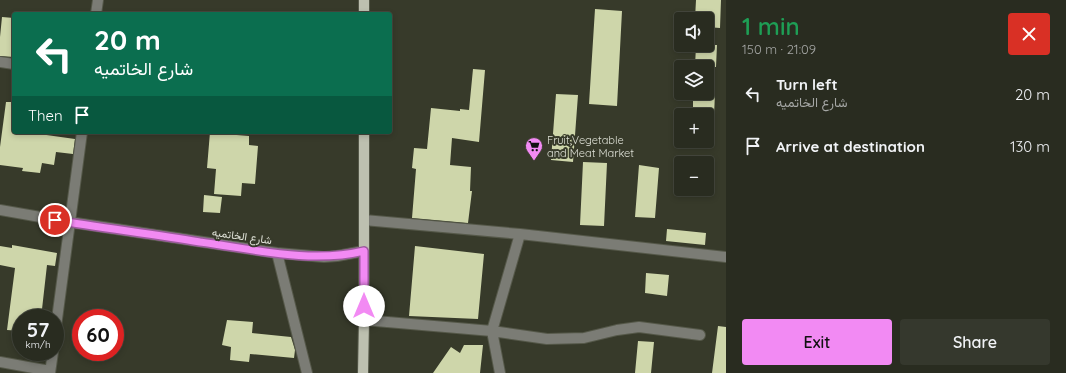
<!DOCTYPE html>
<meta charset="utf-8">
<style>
:root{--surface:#292c20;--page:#35382d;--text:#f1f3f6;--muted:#a5a7a5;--line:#45483e;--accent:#f28af3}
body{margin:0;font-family:Quicksand,Vazirmatn,sans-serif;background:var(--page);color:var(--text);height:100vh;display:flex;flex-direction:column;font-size:15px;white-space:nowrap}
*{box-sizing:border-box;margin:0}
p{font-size:13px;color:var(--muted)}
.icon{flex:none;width:22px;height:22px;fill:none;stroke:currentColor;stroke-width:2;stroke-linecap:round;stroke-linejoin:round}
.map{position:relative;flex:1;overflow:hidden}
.panel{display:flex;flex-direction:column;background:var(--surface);width:340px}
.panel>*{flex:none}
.top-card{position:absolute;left:12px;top:12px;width:380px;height:122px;border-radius:4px;box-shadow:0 2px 6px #0003,0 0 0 1px var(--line);background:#0b6e4f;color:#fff;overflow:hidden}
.controls{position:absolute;left:674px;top:12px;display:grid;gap:8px}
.controls a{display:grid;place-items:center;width:40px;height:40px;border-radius:4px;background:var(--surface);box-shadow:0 2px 6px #0003,0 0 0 1px var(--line);font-size:20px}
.speed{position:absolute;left:12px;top:309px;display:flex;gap:8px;font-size:20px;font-weight:700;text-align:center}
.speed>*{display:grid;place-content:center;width:52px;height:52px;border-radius:50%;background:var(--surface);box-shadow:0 2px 6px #0003,0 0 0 1px var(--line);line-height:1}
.speed small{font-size:10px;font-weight:400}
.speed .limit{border:6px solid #d22;background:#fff;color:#111}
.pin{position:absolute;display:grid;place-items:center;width:34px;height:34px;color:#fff;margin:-17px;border:2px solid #fff;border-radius:50%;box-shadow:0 1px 4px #0007}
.me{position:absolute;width:44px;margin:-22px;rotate:0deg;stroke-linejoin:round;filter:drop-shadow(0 0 3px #0008)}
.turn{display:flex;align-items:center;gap:14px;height:84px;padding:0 16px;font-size:18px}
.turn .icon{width:52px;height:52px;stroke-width:2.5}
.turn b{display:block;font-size:28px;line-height:34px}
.then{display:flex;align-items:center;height:38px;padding:0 16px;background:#0003;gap:8px;font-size:15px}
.round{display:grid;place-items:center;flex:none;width:42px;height:42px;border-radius:4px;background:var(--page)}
.overview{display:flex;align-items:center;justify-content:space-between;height:68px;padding:0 16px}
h1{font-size:24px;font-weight:600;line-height:30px;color:#1e9e55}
.button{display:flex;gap:8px;margin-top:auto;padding:8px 16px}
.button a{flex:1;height:46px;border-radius:4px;background:var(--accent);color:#111;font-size:16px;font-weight:600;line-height:46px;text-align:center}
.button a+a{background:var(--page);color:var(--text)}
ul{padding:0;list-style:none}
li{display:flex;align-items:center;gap:12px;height:52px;padding:0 16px}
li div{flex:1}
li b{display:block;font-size:15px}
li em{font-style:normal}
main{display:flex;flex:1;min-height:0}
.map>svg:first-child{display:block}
.building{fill:#ced6aa}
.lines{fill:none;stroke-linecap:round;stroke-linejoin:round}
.minor-casing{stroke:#555849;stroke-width:12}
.major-casing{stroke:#555849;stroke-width:12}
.minor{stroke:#7b7c75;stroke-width:10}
.major{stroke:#bdc0b0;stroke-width:10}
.route-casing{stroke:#9d5a9e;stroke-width:10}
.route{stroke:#f28af3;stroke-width:7}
.labels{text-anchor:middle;stroke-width:4;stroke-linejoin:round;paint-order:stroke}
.poi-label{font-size:11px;fill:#dee0d6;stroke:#373a2a;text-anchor:start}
.street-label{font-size:11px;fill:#dee0d6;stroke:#373a2a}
</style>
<main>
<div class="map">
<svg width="726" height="373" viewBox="0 0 726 373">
<rect width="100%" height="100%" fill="#373a2a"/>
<path class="building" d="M696 0H721L720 28 707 27V19H695Z
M595 9 622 11 617 106 589 104Z
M2 17 14 18V57L0 56V37Z
M696 45H717L716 67H695Z
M473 69 485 70 479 142 452 138 450 165 471 167 470 191H472L468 223 412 218 416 169 412 168 414 148 427 149 431 108 460 111V109L469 110Z
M693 93H715L714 116 693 115Z
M556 94 578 95 573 162 551 160Z
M6 102H14V132H25L75 139 73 154 56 152 54 165 42 163 40 173 22 171 23 168 0 165V147Z
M210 132H224V134L249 136V145L258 146 255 184 242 183 241 196 214 194 216 169 207 168Z
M583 162 607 163 604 226 580 225Z
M639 165 659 168 655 218 635 217Z
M204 195 222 197 220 213 203 212Z
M667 229 706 233 705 245 666 241Z
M12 245 57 253 55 266 47 265 41 318H21V331L7 330 15 268 0 265V246L12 248Z
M415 246 484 254 478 319 409 316Z
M646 273 669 275 667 296 645 293Z
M227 320 253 322 252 333 291 337 295 350 294 358 250 354 249 362 230 360 231 347 222 345Z
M718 326 726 327V373H712Z
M638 341 654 342 651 373H635Z
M464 345H483L480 373H433L451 347 460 353Z"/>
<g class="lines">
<g class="minor-casing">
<path id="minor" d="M96 14 98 0
M0 62 14 64
M0 210 69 222 277 253 324 257 337 256 364 251
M364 220 520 234 726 257
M277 253 307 373
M364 320 492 331 547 339 584 338 617 330 639 327 700 335
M55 334 82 132
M0 362 50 371
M50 373 53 352
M500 373 492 331 520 234"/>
</g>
<g class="major-casing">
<path id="major" d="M364 14V0
M363 373 364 320V132"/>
</g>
<use href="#minor" class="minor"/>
<use href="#major" class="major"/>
</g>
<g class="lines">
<g class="route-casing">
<path id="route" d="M55 220C103 228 152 234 200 242 253 249 310 264 364 251V306"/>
</g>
<use href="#route" class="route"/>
</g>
<defs>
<g id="supermarket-pin" transform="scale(0.9)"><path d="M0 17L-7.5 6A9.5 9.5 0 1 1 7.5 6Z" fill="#f28af3" stroke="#373a2a"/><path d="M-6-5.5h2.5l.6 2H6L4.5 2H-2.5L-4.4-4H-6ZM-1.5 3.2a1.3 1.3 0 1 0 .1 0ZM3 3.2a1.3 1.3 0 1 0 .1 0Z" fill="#111"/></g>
</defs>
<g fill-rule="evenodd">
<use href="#supermarket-pin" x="534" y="146"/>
</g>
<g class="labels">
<g class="poi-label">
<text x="547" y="144">Fruit,Vegetable<tspan x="547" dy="13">and Meat Market</tspan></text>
</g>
<g class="street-label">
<text transform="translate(242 236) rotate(8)" y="4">شارع الخاتميه</text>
</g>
</g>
</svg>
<div class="controls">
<a><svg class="icon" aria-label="sound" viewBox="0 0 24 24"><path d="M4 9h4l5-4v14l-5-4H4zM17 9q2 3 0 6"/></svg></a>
<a><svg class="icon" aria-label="layers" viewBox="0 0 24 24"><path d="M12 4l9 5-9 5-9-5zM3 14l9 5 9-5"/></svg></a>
<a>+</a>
<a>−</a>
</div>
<div class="speed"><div>57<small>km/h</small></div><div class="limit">60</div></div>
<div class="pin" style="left:55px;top:220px;background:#d93025"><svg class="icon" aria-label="arrive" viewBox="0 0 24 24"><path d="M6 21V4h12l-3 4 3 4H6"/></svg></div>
<svg class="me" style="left:364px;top:306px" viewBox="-20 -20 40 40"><circle r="19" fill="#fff"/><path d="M0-13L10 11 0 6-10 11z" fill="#f28af3"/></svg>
<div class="top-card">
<div class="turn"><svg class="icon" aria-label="left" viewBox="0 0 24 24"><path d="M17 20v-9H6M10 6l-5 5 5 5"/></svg><div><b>20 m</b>شارع الخاتميه</div></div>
<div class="then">Then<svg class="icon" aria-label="arrive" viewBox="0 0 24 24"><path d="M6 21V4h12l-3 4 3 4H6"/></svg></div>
</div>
</div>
<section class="panel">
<div class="overview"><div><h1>1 min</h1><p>150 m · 21:09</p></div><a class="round" style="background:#d93025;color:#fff"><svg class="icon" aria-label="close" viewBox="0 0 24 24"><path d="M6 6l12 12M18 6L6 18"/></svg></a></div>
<ul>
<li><svg class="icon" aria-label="left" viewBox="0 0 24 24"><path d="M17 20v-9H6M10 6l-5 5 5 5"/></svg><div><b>Turn left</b><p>شارع الخاتميه</p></div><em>20 m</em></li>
<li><svg class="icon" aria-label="arrive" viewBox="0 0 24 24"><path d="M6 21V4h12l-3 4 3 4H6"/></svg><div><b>Arrive at destination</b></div><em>130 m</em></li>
</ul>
<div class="button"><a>Exit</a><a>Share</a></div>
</section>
</main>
